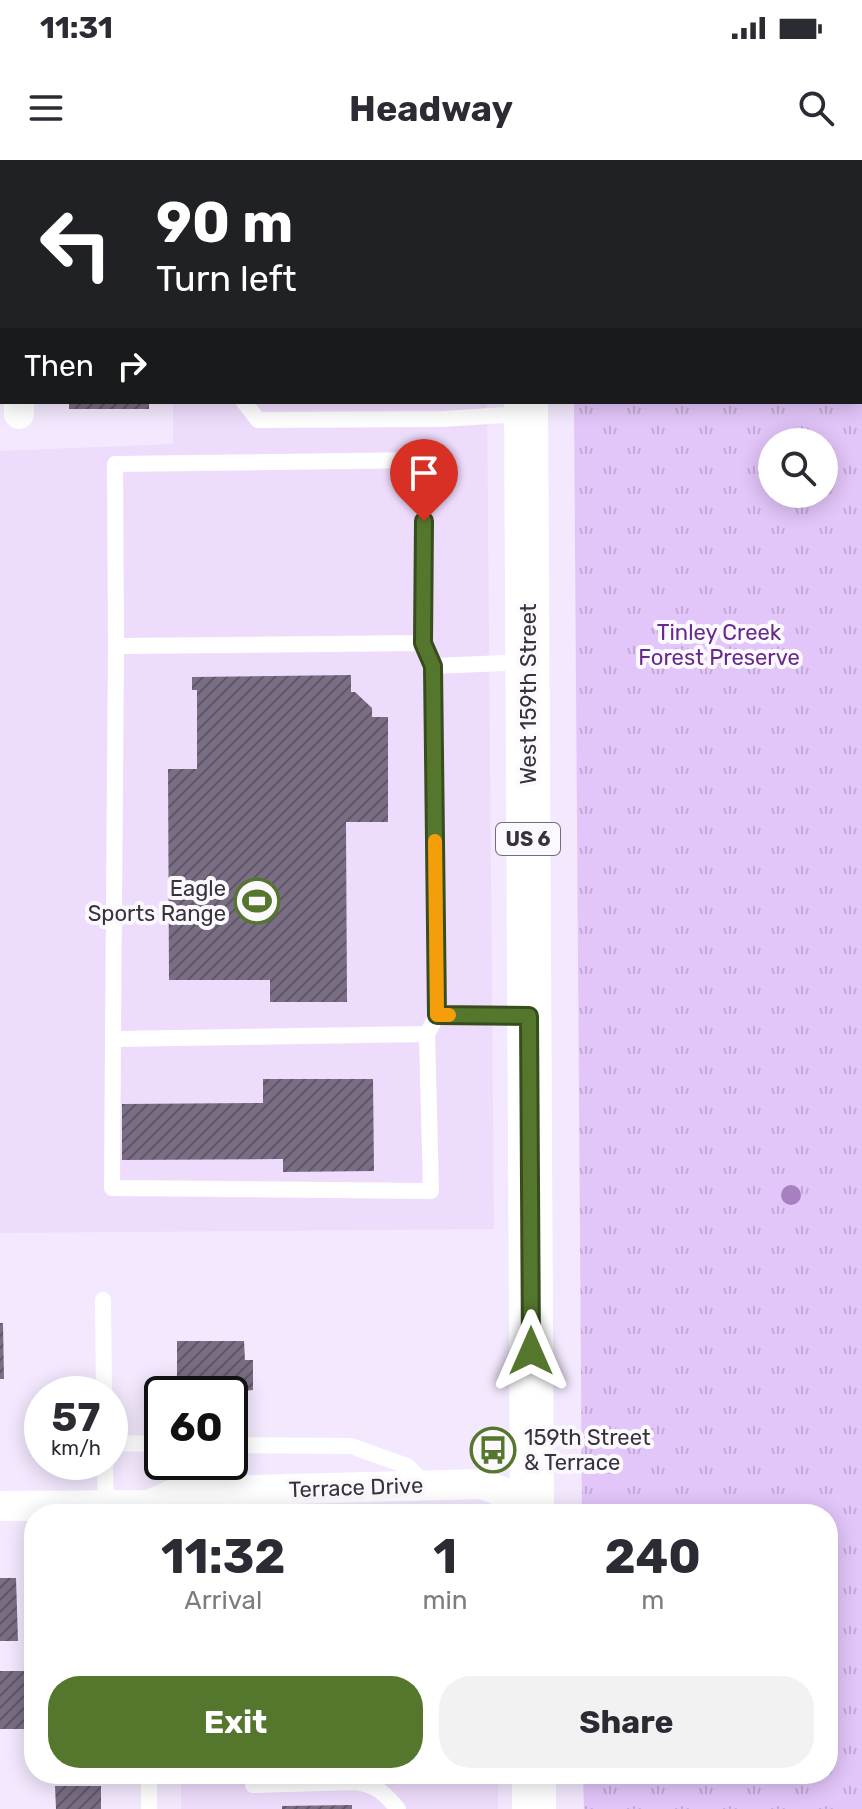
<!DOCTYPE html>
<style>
:root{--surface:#fff;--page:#f2f2f3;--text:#2b2b33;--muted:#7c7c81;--accent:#55762d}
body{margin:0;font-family:Rubik,sans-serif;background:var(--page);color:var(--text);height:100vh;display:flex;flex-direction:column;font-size:30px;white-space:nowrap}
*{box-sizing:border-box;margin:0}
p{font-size:26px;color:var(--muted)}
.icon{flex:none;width:44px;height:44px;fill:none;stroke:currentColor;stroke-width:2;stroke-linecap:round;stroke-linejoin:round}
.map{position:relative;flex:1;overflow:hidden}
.drawer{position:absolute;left:24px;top:1344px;width:814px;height:280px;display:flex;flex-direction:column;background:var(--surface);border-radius:32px;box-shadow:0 4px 20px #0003}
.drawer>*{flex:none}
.top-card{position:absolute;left:0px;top:0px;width:862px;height:244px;box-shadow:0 4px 20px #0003;background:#202124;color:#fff;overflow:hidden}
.fabs{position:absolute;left:758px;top:268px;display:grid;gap:16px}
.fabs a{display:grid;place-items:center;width:80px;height:80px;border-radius:50%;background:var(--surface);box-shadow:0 4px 20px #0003;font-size:40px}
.speed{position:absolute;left:24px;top:1216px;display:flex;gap:16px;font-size:40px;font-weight:700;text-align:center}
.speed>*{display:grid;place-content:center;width:104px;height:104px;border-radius:50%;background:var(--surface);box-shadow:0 4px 20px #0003;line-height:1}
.speed small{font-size:20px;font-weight:400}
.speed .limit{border:4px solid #111;border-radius:12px;background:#fff;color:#111}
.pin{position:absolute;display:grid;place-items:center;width:68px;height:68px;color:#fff;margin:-82px -34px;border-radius:50% 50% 50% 0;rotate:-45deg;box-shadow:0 0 8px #0007}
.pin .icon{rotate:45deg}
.me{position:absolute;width:88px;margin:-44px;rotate:0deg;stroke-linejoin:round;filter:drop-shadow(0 0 6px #0008)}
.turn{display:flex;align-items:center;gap:28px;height:168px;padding:0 24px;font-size:36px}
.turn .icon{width:104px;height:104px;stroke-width:2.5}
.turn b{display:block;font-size:56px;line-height:68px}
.then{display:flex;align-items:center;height:76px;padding:0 24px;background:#0003;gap:16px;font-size:30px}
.eta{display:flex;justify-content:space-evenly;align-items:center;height:136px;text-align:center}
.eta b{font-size:48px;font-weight:700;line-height:56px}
.button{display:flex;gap:16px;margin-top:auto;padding:16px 24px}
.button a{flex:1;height:92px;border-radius:32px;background:var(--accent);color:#fff;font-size:32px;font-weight:700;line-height:92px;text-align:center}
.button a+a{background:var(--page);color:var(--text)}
.status{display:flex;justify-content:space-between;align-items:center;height:56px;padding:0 40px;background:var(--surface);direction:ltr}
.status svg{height:22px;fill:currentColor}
header{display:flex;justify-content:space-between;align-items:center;height:104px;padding:0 24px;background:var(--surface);font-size:36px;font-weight:700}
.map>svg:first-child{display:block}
.built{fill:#eedcfc}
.park{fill:url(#park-tufts);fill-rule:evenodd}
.building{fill:url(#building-hatch)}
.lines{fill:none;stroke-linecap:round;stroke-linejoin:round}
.service{stroke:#fff;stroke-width:16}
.minor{stroke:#fff;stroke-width:30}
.primary{stroke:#fff;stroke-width:44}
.tree{fill:#a680bf}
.route-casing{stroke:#374d1d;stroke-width:20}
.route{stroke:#55762d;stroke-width:14}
.slow{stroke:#f59e0b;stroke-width:14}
.labels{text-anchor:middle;stroke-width:8;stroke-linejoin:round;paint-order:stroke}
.shield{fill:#fcf9fe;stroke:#726e76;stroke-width:2}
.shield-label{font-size:20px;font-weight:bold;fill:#37323b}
.park-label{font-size:22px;fill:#672a8c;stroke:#fcf9fe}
.street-label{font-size:22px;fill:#37323b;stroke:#fcf9fe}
.poi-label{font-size:22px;fill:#37323b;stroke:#fcf9fe;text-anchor:end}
</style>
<div class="status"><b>11:31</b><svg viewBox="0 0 49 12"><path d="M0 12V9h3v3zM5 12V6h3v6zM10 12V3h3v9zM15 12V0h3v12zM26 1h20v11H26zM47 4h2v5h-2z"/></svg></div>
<header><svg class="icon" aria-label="menu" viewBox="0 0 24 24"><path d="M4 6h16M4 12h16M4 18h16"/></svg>Headway<svg class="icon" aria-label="search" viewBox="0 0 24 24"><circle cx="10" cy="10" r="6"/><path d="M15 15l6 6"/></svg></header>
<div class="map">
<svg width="862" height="1649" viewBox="0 0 862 1649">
<defs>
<pattern id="park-tufts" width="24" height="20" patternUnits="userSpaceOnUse" patternTransform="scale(2)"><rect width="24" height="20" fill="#e2c5f9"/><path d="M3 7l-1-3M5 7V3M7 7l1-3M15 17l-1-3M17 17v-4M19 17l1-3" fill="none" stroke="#c2aad6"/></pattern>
<pattern id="building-hatch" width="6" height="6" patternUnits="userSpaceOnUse" patternTransform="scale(2)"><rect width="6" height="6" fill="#7a6e84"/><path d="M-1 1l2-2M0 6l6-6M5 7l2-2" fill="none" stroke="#605668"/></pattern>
</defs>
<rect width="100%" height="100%" fill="#f3e8fd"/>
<path class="built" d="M174 0H485V2H174Z
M173 242H487L494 1069 0 1073V291L173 284Z
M181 1614H498V1649H181Z"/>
<path class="park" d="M573 0H862V1649H584L583 1614H828V1354H582L574 242H860V2ZM772 282H824V334H772Z"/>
<path class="building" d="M69 242H149V249H69Z
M351 515V532H355L372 548V557H388V662H346L347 842H270V820H169L168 609H197V530H192V517Z
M263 919H373L374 1011 283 1012V999L122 1000V944L263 943Z
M0 1163H3L4 1219H0Z
M177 1181H244L245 1200H253V1230L244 1231V1249H230V1234H177Z
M0 1418H16L18 1481H0Z
M0 1511H33V1569H0Z
M55 1626H101V1649H56Z
M352 1645V1649H282V1646Z"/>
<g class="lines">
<path class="service" d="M411 0V2
M244 242 258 260 442 259 524 254
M116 486 115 304 424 300 423 483
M527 502 433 506 423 483 116 486 113 879 427 874 437 855 528 856
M433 506 437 855
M113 879 112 1028 431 1031 427 874
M103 1140 104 1234
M110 1283 162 1284
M230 1285 351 1286 407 1306 425 1324
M105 1302 106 1345
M253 1625 356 1622C377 1625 385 1634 398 1649
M149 1649V1616"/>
<path class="minor" d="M19 0V2
M19 242V254
M0 1346 149 1345 178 1332 482 1324 532 1343"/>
<path class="primary" d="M524 0V2
M526 242 532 1354
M534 1614V1649"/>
</g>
<circle class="tree" cx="791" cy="1035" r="10"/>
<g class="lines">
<g class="route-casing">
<path id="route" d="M424 361 423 483 433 506 437 855 529 856 531 1191"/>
</g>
<use href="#route" class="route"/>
<path class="slow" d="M435 681 437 855H449"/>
</g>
<defs>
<g id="stadium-ring" transform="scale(2.3)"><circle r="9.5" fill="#fcf9fe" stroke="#55762d" stroke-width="1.5"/><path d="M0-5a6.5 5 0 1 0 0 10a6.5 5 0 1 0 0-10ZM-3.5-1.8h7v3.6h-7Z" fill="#55762d"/></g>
<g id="bus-ring" transform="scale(2.3)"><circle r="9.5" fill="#fcf9fe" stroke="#55762d" stroke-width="1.5"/><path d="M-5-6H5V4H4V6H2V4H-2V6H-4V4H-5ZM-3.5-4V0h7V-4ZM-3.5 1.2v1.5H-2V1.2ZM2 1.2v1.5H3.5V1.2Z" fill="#55762d"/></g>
</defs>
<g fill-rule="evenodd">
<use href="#stadium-ring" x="257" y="741"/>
<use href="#bus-ring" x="493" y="1290"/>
</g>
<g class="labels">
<rect class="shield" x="496" y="663" width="64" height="32" rx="6"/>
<g class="shield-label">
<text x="528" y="686">US 6</text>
</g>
<g class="park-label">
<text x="719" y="480">Tinley Creek<tspan x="719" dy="25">Forest Preserve</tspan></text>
</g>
<g class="street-label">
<text transform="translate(528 534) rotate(-90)" y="8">West 159th Street</text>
<text transform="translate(356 1327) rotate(-2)" y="8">Terrace Drive</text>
</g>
<g class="poi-label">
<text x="226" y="736">Eagle<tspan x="226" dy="25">Sports Range</tspan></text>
<text x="524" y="1285" text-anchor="start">159th Street<tspan x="524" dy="25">&amp; Terrace</tspan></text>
</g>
</g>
</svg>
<div class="fabs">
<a><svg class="icon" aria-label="search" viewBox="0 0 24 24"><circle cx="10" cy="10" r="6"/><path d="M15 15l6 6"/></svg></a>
</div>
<div class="speed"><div>57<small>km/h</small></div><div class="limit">60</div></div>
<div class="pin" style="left:424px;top:361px;background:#d93025"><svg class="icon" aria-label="arrive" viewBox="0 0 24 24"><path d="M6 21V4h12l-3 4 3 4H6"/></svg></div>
<svg class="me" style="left:531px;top:1191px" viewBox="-20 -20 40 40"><path d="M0-17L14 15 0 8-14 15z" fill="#55762d" stroke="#fff" stroke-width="4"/></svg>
<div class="top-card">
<div class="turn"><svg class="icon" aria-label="left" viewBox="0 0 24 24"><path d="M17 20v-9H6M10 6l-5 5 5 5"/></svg><div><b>90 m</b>Turn left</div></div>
<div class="then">Then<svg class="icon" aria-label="right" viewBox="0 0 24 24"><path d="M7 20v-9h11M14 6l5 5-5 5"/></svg></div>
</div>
<section class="drawer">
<div class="eta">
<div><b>11:32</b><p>Arrival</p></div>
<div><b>1</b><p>min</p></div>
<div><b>240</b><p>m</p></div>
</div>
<div class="button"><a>Exit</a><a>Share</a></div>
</section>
</div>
